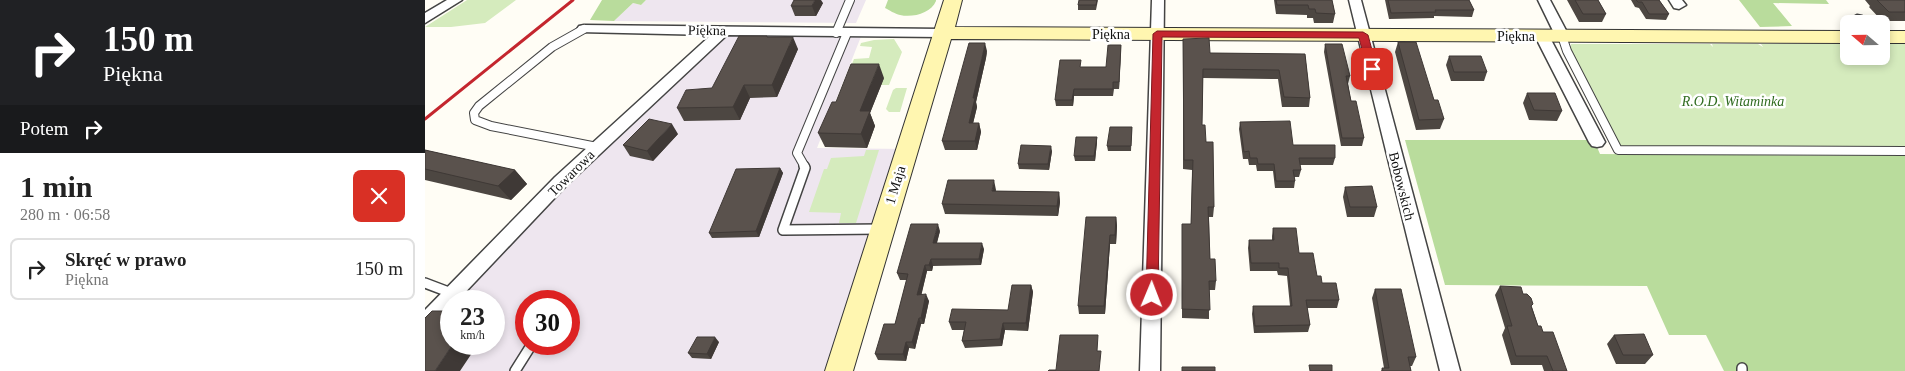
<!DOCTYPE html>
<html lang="pl">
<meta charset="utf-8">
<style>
:root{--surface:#fff;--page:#f6f6f6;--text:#222;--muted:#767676;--line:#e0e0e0}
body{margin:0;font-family:Georgia,serif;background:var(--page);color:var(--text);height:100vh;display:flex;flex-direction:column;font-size:19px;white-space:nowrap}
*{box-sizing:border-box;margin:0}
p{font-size:16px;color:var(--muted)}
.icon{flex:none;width:28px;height:28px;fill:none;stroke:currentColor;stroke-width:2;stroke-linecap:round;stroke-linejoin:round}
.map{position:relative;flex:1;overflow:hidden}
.panel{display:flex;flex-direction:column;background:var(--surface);width:425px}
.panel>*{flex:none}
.banner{background:#202124;color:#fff;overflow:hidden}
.needle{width:32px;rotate:290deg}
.tools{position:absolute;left:1415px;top:15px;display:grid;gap:10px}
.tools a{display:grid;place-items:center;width:50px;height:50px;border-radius:8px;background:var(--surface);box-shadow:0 2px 8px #0003;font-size:25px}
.speed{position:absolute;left:15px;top:290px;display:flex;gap:10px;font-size:25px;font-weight:700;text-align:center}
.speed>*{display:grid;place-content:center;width:65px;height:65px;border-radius:50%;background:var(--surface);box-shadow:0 2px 8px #0003;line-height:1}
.speed small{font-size:12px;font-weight:400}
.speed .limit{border:8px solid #d22;background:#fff;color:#111}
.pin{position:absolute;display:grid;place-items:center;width:42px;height:42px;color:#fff;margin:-21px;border-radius:10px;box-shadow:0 2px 8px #0006}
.me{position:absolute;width:55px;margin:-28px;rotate:1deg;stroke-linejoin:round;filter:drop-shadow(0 0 4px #0008)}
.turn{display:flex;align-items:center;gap:18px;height:105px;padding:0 20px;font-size:22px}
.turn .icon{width:65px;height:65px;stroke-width:2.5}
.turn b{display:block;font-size:35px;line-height:42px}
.then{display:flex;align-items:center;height:48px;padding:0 20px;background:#0003;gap:10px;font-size:19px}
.round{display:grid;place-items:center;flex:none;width:52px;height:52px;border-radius:8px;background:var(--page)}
.overview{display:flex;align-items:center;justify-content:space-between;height:85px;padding:0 20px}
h1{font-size:30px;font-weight:600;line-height:38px}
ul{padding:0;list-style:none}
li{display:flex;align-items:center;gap:15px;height:62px;margin:0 10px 8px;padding:0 10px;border:2px solid var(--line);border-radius:8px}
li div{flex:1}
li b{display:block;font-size:19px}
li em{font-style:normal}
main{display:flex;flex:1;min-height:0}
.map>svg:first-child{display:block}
.industrial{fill:#eee6ef;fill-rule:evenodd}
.green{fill:#d5ebbd}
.forest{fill:#b9dc9c}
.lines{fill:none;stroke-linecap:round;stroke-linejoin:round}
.lane-far1-casing{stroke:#444;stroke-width:10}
.lane-casing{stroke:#444;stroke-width:12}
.street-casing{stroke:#444;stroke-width:3}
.secondary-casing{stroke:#333;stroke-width:2}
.lane-far1{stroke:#fff;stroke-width:8}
.lane{stroke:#fff;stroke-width:9}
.street{fill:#fff;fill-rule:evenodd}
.secondary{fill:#fff6b0;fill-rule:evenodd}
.rail{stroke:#c4262e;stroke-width:3}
.wall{fill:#4d4742}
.shaded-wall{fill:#3f3936}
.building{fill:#5a524d;stroke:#3f3936}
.route{fill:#c4262e;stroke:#7f191e}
.labels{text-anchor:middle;stroke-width:5;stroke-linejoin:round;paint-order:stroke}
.street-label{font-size:14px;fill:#111;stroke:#fff}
.park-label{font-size:14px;font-style:italic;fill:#2f6b1f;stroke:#fff}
</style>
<main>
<section class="panel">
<div class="banner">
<div class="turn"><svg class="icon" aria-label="right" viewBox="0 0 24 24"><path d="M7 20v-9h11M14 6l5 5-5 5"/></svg><div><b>150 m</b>Piękna</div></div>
<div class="then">Potem<svg class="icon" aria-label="right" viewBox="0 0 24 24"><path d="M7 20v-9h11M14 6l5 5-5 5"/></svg></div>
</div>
<div class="overview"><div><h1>1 min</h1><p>280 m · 06:58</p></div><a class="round" style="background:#d93025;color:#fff"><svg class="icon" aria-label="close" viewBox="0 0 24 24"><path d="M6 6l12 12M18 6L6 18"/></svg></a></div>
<ul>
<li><svg class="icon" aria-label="right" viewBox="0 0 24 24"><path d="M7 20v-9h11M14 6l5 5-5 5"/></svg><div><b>Skręć w prawo</b><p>Piękna</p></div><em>150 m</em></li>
</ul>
</section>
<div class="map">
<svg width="1480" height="371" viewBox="0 0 1480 371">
<rect width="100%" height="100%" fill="#fffdf5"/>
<path class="industrial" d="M221 0H441L431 23 189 21 208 3 216 5Z
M305 33 437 34 392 148 481 149 413 371H0V325L180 146ZM26 301H69V344H26ZM101 301H144V344H101Z"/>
<path class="green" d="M42 0H91L60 23 26 27H0Z
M469 39 477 52 464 85H456L411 104 429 59 444 58 447 47 435 46 436 43 449 40Z
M1146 44H1285L1288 47 1287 44H1333L1338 47 1336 44H1424V56H1456V44H1480V156L1191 154 1136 46H1146Z
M471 88H482L475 112H464L461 109 468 90Z
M441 150H454L431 223H414L416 213 384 212 399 169H402L406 158 439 156Z"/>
<path class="forest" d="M177 0H221L216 5 208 3 189 21 165 20Z
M463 0H511V1C506 13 488 18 475 15 470 14 464 10 460 8Z
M1314 0H1401L1404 4 1348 3 1367 26 1335 27Z
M980 140H1169L1175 154 1480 156V371H1299L1281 335H1244L1222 286 1020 285Z"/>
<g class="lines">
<g class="lane-far1-casing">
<path id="lane-far1" d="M159 29 127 47 54 106 49 113 50 120 66 126 172 147
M411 33 425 0
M1137 36 1142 51 1193 150 1480 151
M380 167 372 153 422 33"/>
</g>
<g class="lane-casing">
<path id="lane" d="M379 166 380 168 358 230 457 229
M0 283 29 294
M1317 368V371
M90 371 107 344"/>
</g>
<g class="street-casing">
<path id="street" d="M22 0H37L0 23V13Z
M727 0H739L735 371H715Z
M924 0H936L1035 371H1015Z
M1113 0H1125L1144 36 1142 39H1132Z
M1244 0H1257L1261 5 1254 9 1249 8Z
M1432 15 1437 16 1444 24H1429L1425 19Z
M159 25 517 29 524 33 517 37 302 35 142 185 32 301H26V307L7 328 0 330V310L130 177 286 35 154 32 152 29 154 26Z
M1117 32 1124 36 1180 142 1177 146 1172 147 1167 146 1164 142 1110 36Z"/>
</g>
<g class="secondary-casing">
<path id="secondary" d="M519 0H537L530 27 1424 31V43L526 39 428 371H400Z
M1456 31H1480V43H1456Z"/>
</g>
<use href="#lane-far1" class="lane-far1"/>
<use href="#lane" class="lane"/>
<use href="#street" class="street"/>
<use href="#secondary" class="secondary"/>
<path class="rail" d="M0 119 148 0"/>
</g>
<path class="wall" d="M673 0 671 10H653V5Z
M849 0H907L910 14 908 23H889L888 18H882V15L851 14Z
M960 0H1044L1049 10 1047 17 1009 16V18L964 19Z
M1142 0H1173L1181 14 1177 22H1154Z
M1206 0H1234L1244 14 1241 20 1221 19 1214 8 1210 7Z
M1440 0H1480V21H1457L1444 7 1445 6Z
M398 3 391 16H370L366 6Z
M343 37 373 49 352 97 325 98 315 120 259 121 252 108 287 88Z
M758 39 785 53 880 54 885 98 884 107H857L853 79 778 78 777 125 781 142 789 207 788 217H784L785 259 791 281 790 290H784V319L757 318V224H766L767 170 758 169Z
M973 42 1009 100 1019 119 1015 129 991 130 970 52Z
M900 44 925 76 923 84 926 101 939 138 937 146H916L899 52Z
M696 45 694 89H689L688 96H649L648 106H631L630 100 657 67H681Z
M562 51 561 58 551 102 552 107 548 123H554L556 132 552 150H520L517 141Z
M1024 56 1062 72 1059 81H1026L1021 65Z
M459 78 445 113 450 126 442 148 400 147 393 133 411 102Z
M1102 93 1137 111 1132 121 1104 120 1098 103Z
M815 122 868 145 910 158 908 165H875L876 170 874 177H869L870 181 869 188H850L848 171H832L831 165H824L823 159H818L814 129Z
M707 127 706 151H683L682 146Z
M253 134 228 161 205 156 198 145Z
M672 137V142L670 161H650L649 156Z
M0 150 90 170 102 184 86 200 0 180Z
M627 151 624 170 594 169 593 164Z
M355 168 358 173 334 237 287 238 284 233Z
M920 187 952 207 949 217H922L918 197Z
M571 191 634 192 635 202 633 216 520 214 517 204Z
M691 217 692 226 691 244H685L680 314H654L653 306Z
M848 228 874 253 897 283 914 300 912 308H882L885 325 883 332 829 333 827 314 828 306H865L862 276 853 275 852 271H825L823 248 824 240H847V236Z
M515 231 512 243 559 249 556 265 508 266 507 271H502L496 295 504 301 499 324H496L490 349 484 348 481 361 453 360 450 354 470 324 482 280H475L472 273Z
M606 285 608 292 603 331 580 330 577 346 540 348 537 341 539 330H527L524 322 583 310Z
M1075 286 1098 294 1107 307 1113 326 1118 332 1142 371H1119L1117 365H1086L1077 335 1080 328 1070 295Z
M950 289 991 357 987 366H985L986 371H956L957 368H959L947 298Z
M1189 335 1228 355 1220 364H1191L1182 344Z
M294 342 286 359 267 358 263 353Z"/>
<path class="shaded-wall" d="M390 0H396L398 3 391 16 387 6Z
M368 37 373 49 352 97 347 85Z
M560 43 562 51 561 58 551 102 552 107 546 132 544 123 548 98Z
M696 45V52L694 89V82Z
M454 64 459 78 445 113 450 126 442 148 436 134 435 111Z
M319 85 325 98 315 120 308 107Z
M649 89V96L648 106 647 100Z
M554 123 556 132 552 150 550 141Z
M247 124 253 134 228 161 222 151Z
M672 137V142L670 161 669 156Z
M626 146 627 151 624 170 623 164Z
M355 168 358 173 334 237 331 231Z
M90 170 102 184 86 200 73 186Z
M569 180 571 190 569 201 567 191Z
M634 192 635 202 633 216 632 206Z
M691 217 692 226 691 244 690 235Z
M513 224 515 231 510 249 508 243Z
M685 235V244L680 314 679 306Z
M557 243 559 249 556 265 554 259Z
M506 259 508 266 507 271 504 265Z
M500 265 502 271 495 301 492 295Z
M606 285 608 292 603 331 601 323Z
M501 294 504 301 499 324 496 318Z
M494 318 496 324 490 349 487 342Z
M578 323 580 330 577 346 575 339Z
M290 337 294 342 286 359 282 354Z
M481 342 484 348 481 361 478 354Z
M28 344H53L35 371H10Z"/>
<path class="building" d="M369 0H390L387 6H366Z
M654 0H672L671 5H653Z
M851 0H907L910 14 891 13 890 9H884L883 5H852Z
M963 0H1044L1049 10H1010L1011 12 966 13Z
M1150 0H1173L1181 14H1158Z
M1211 0H1234L1244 14H1224L1217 2H1213Z
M1452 0H1480V12H1464Z
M314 36H342V37H368L347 85H319L308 107 252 108 261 90 287 88Z
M784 38 785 53 880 54 885 98 859 97 854 70 778 69 777 125H780L781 142H788L789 207H783L785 259H790L791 281H784L785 310 757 309V224H766L768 160H759L758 39Z
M973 42H991L1009 100H1013L1019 119 994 120Z
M544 43H560L559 49 548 98H550L544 123H554L550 141H517Z
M900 44H917L925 76H921L926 101H931L939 138H917Z
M683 45H696L694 82H688V89H649L647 100H630L635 60H656L655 67H681Z
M1024 56H1056L1062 72H1029Z
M426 64H454L435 111H445L436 134 393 133 407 102H411Z
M1102 93H1130L1137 111 1109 110Z
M224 119 247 124 222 151 198 145Z
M865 121 868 145H910V158H874L876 170H868L870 181H851L849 164H833L832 158H825L824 151 819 152 815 122Z
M685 127H707L706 146H682Z
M651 137H672L669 156H649Z
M596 145 626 146 623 164H593Z
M0 150 90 170 73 186 0 169Z
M355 168 331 231 284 233 311 169Z
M523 180H569L567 191 634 192 632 206 517 204Z
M947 186 952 207H925L920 187Z
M661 217H691L690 235H685L679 306H653Z
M486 224H513L508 243H557L554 259H506L504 265H500L492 295 501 294 496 318H494L487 342H481L478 354H450L459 324H470L483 274 472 273Z
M848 228H871L874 253H888L892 276H896L897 283H911L914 300H881L885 325 830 326 828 306H867L863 268H854V263H826L824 240H849Z
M587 285H606L601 323H578L575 339 537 341 541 322H524L527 309 583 310Z
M1075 286 1096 287 1098 294H1102L1106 298 1108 304 1106 306 1113 326H1116L1118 332H1128L1142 371H1128L1122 356H1091L1082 326H1087Z
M950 289H976L991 357H983L986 371H958L957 368H964Z
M7 311H26V344H28L10 371H0V318Z
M1219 334 1228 355H1198L1189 335Z
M635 335H673L672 351H676L674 371H623L624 370H631Z
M272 337H290L282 354 263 353Z
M884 365H907V371H885Z
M757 367H790V371H757Z"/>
<path class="route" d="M732 31 938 32 943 35 952 69 947 72 942 69 934 38 737 37 733 295 732 298 727 300 722 298 721 295 728 34Z"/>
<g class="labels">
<g class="street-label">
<text transform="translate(282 30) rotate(1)" y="5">Piękna</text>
<text x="686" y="39">Piękna</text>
<text x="1091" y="41">Piękna</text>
<text transform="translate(146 173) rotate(-45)" y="5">Towarowa</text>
<text transform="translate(470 185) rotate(-73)" y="5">1 Maja</text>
<text transform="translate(977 186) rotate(76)" y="5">Bobowskich</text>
</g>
<g class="park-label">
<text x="1308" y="106">R.O.D. Witaminka</text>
</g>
</g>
</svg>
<div class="tools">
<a><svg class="needle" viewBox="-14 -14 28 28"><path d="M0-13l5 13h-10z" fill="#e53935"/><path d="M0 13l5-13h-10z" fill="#767676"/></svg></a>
</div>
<div class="speed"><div>23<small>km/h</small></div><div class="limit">30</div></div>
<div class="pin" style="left:947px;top:69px;background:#d93025"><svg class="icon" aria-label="arrive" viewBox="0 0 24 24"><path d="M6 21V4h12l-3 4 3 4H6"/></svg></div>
<svg class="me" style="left:727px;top:295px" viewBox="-20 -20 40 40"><circle r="17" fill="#c4262e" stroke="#fff" stroke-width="3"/><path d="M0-11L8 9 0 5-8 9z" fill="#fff"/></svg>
</div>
</main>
